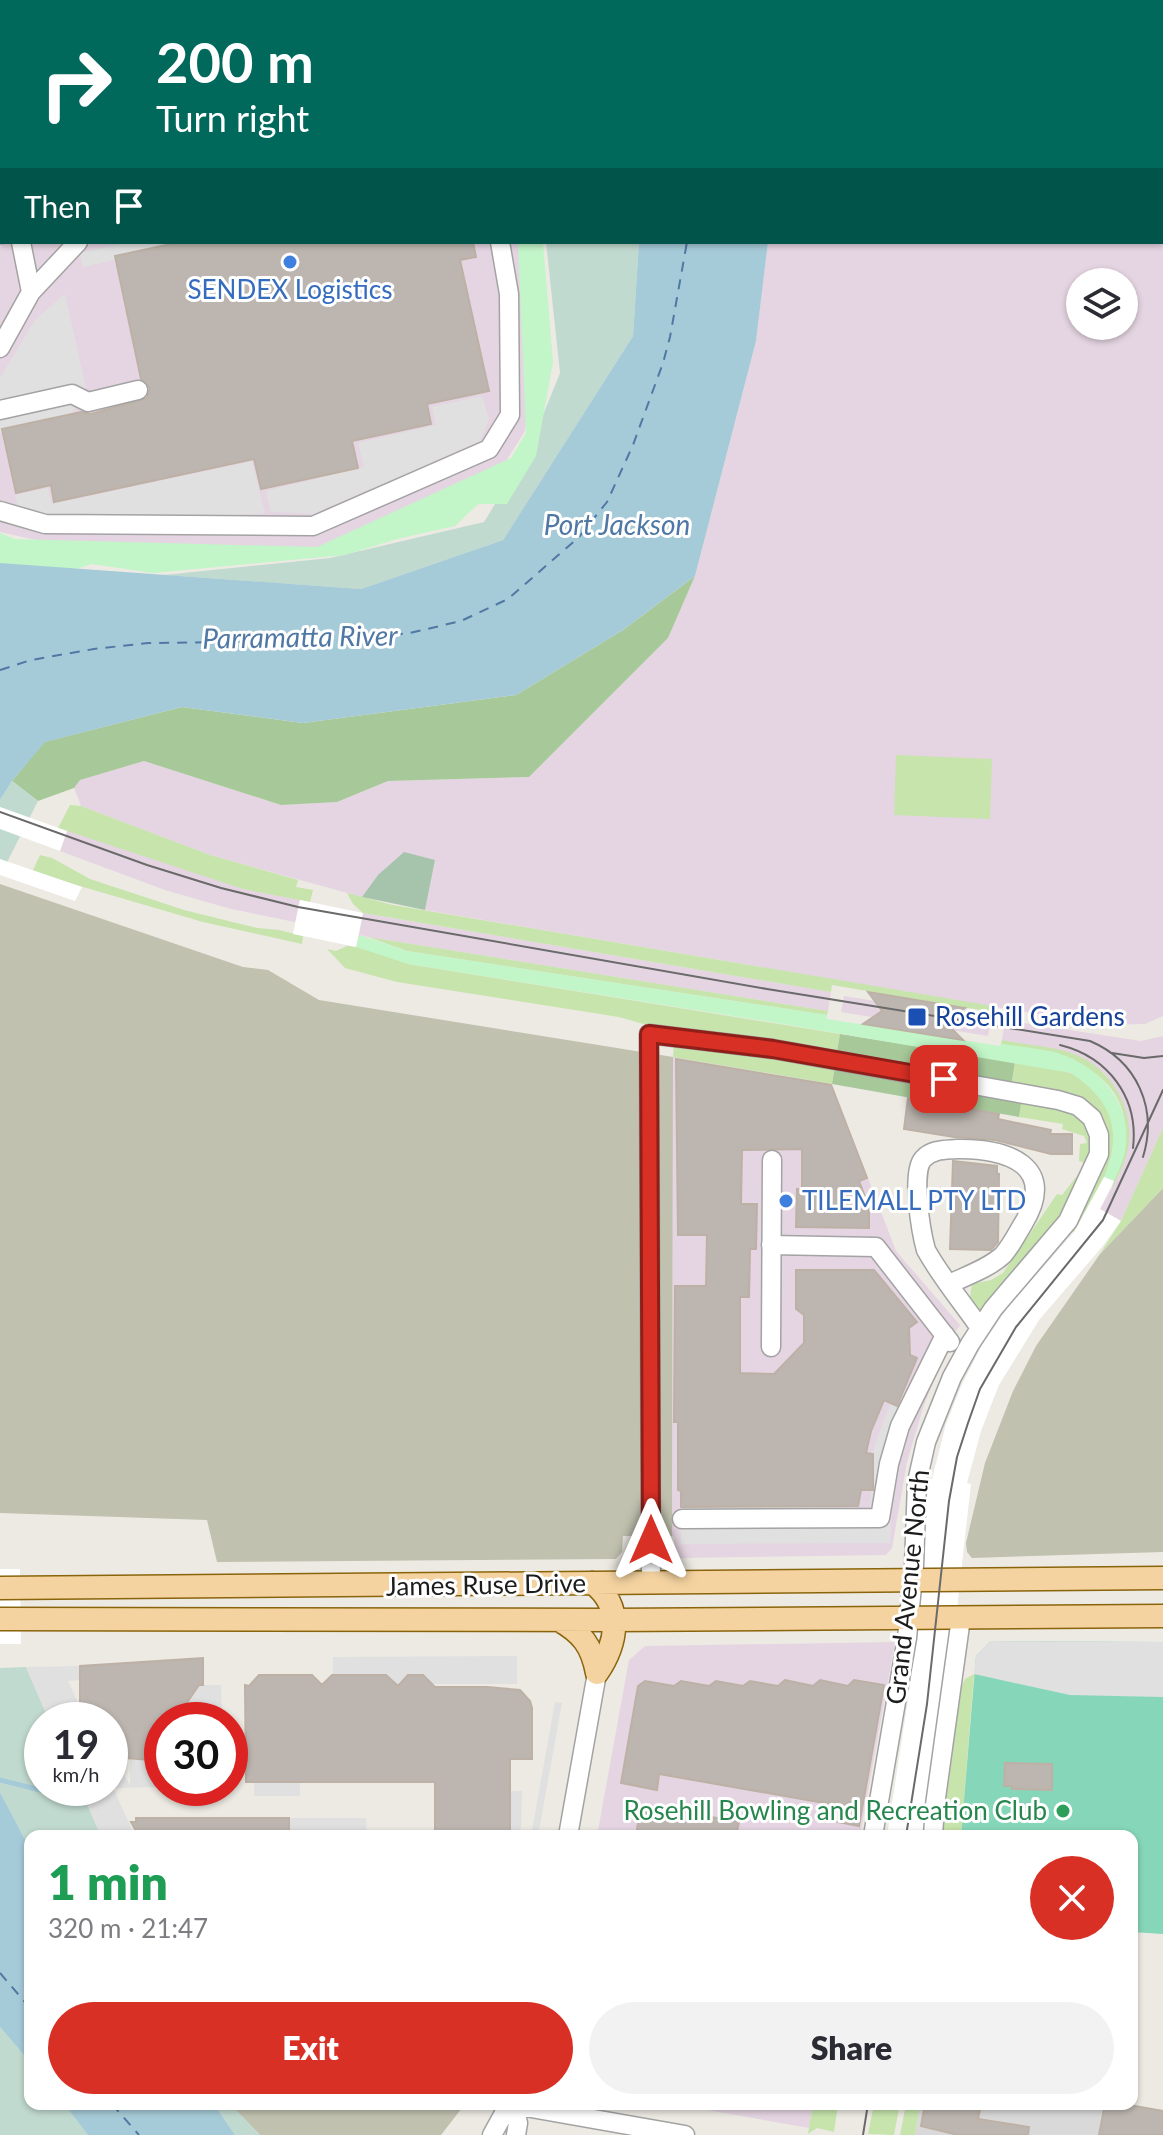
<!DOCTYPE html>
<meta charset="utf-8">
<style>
:root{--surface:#fff;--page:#f2f2f3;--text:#2b2b33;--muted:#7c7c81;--accent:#d93025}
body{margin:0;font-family:Lato,sans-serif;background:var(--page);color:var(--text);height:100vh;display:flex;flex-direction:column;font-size:30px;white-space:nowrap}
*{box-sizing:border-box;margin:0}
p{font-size:26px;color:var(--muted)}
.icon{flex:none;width:44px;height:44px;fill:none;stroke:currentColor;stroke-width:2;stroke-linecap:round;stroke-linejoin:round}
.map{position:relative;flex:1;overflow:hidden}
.panel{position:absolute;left:24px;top:1830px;width:1114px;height:280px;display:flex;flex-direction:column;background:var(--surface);border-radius:16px;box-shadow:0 2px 6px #0004}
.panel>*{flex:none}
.banner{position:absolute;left:0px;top:0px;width:1164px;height:244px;box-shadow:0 2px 6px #0004;background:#00695c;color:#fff;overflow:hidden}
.controls{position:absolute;left:1066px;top:268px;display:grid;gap:16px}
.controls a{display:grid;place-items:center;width:72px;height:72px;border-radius:50%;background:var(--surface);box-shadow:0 2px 6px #0004;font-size:40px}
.speed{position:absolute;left:24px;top:1702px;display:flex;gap:16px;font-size:40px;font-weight:700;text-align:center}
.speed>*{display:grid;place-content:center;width:104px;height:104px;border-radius:50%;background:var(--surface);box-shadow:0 2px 6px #0004;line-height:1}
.speed small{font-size:20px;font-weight:400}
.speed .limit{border:12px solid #d22;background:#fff;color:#111}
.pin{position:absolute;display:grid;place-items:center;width:68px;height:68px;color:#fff;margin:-34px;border-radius:16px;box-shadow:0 4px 12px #0006}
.me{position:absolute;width:88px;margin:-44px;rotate:0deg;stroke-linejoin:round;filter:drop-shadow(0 0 6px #0008)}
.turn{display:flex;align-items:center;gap:28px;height:168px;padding:0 24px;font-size:36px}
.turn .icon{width:104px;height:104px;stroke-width:2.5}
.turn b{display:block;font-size:56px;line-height:68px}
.then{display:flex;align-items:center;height:76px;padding:0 24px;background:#0003;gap:16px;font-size:30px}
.round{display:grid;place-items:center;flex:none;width:84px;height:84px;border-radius:42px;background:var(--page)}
.summary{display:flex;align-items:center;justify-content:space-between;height:136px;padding:0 24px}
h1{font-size:48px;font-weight:800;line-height:60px;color:#1e9e55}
.cta{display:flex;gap:16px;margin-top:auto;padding:16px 24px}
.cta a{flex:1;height:92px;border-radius:48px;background:var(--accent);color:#fff;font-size:32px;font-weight:800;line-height:92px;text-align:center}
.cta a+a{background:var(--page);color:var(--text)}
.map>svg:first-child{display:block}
.residential{fill:#dad9d9}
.industrial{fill:#e5d5e2;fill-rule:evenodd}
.construction{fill:#c0c1af}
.grass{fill:#c6e4ac}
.forest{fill:#a7c99a}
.wetland{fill:#c1dacf}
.cemetery{fill:#a6c4ab}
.park{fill:#c2f5c8}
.pitch{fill:#86d7ba}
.parking{fill:#e0e0e0}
.water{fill:#a6cbd8}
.pier{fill:#fff}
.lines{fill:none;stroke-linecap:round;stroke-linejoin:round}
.stream{stroke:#a6cbd8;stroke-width:5}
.ferry{stroke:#5078a4;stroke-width:2;stroke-dasharray:10 8;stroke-linecap:butt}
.building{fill:#bdb6b0;stroke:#bdb1a6;stroke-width:2}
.minor-casing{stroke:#a3a3a3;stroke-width:21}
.major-casing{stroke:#8a640b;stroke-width:25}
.minor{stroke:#fff;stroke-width:18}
.major{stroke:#f4d3a0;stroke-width:22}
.tram{stroke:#6a6a6a;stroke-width:2}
.route-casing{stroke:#8d1f18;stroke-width:20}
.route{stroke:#d93025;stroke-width:14}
.shop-dot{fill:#3f7fe0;stroke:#fff;stroke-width:3}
.transit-dot{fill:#1a4fb4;stroke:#fff;stroke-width:3}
.leisure-dot{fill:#2e9e5b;stroke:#fff;stroke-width:3}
.labels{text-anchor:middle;stroke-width:6;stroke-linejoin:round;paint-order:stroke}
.shop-label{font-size:26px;fill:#366cbe;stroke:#fff}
.transit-label{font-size:26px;fill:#164399;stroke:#fff;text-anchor:start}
.street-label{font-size:26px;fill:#1c1c1c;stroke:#fff}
.leisure-label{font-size:26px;fill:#27864d;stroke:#fff;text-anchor:end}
.water-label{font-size:28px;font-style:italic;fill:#5078a4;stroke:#fff}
</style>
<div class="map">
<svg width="1163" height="2135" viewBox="0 0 1163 2135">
<rect width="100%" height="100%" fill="#edeae3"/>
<path class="residential" d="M920 2104H1124L1163 2111V2135H915Z"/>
<path class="industrial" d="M0 0H550L2 2V242H521L533 354 525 431 501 469 318 549H76L0 532Z
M830 0H1163V1016L1145 1024 1102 1025 425 910 435 860 378 875 362 897 210 855 81 806 74 788 79 780 144 761 281 805 337 802 388 781 529 777 668 638 695 576 756 341 768 242H1162V2H830ZM1080 282H1124V326H1080Z
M71 830 243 889 300 900 295 922 231 909 165 890 60 851 67 831Z
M363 913 831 992 828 1011 368 937 359 935Z
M844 996 991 1020 988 1036 841 1012Z
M1005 1020 1128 1039 1141 1041 1163 1036V1128L1121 1221 1100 1209 1120 1173 1126 1113 1116 1089 1104 1073 1074 1054 1002 1040Z
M673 1057 832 1084 896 1251 960 1325 947 1346 923 1408 907 1462 892 1548 886 1555 679 1558 675 1551 674 1537 672 1536Z
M895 1642 860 1836H597L629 1660 645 1646Z
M673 2104H813L809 2128Z"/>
<path class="construction" d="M0 884 243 967 268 970 319 1000 673 1057 672 1536H623L622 1552 616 1559 217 1562 207 1520 0 1513Z
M1163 1188V1552L972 1558 967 1552 966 1543 985 1463 1013 1391 1036 1346 1100 1254Z
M230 2104H465L441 2135H260Z"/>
<path class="grass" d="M896 755 992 759 990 819 894 815Z
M70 805 81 806 210 855 298 880 296 887 313 890 310 902 243 889 58 828Z
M40 855 52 858 90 879 184 910 257 928 279 930 303 936 302 944 203 922 32 872Z
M347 893 393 905 993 1006 992 1012 832 985 831 992 363 913 353 904Z
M368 937 828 1011 827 1015 407 951Z
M347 946 366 948 408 964 840 1034 836 1057 654 1027 619 1017 397 982 345 968 327 949 336 951Z
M1002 1040C1025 1045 1052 1046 1074 1054 1112 1068 1135 1110 1128 1149 1125 1163 1118 1176 1112 1189 1113 1176 1125 1159 1126 1143 1130 1066 1059 1053 1001 1044Z
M674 1043 835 1066 832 1084 673 1057Z
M1015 1062C1033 1066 1054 1067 1070 1073 1081 1077 1092 1087 1099 1096 1133 1140 1099 1193 1074 1232L1069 1229 1100 1120 1011 1087Z
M1022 1098 1080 1114 1094 1138 1088 1164 1079 1161 1080 1144 1087 1143 1084 1136 1062 1129 1063 1124 1019 1117Z
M1163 1128V1188L1100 1254 1121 1221Z
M1080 1172 1084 1173 1073 1201 1003 1291 979 1313 969 1304 972 1284 991 1280 1003 1273 1057 1194 1062 1195Z
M974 1674 961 1836H944L943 1806 959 1693 965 1679Z
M813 2104H838L834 2132 817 2128 808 2134Z
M874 2104H900L894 2135 868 2134Z
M906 2104H920L915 2135H900Z"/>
<path class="forest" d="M695 576 668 638 529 777 388 781 337 802 281 805 144 761 80 780 74 788 38 801 12 781 44 742 182 707 303 723 516 695 623 630Z
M840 1034 1015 1062 1011 1087 836 1057Z
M835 1066 1022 1098 1019 1117 832 1084Z"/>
<path class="wetland" d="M546 242H639L633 336 503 540 361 589 164 575 330 558 484 522 531 445 560 373Z
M12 781 38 801 0 876V800Z
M26 1667 49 1720H42V1788H80L101 1836H30V1849L0 1792V1668Z
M0 2027 30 2062V2104H64L88 2135H0Z
M214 2104H230L260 2135H235Z"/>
<path class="cemetery" d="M404 852 435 860 425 910 362 897 378 875Z"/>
<path class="park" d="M518 242H543L553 362 536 456 507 504H478L455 526 397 539 345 555 153 573 92 564 66 572 0 570V533L15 539 317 547 511 458 526 433Z
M359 935 407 951 827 1015V1019L1000 1046 1001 1044C1017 1046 1034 1048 1050 1051 1094 1061 1131 1099 1126 1145 1125 1158 1119 1170 1114 1181L1104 1177C1124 1131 1111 1100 1071 1073L777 1023 408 964 356 947Z"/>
<path class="pitch" d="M991 1641 1163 1642V1934L1132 1932V1836H961L976 1656Z"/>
<path class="parking" d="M129 242H192L83 267 80 253Z
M65 294 86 388 70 418 0 433V378L35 320Z
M482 396 489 419 480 441 313 514 271 512 266 491 364 467 358 443 436 425 432 407Z
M252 461 265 513 157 521 51 516 19 510 15 495 48 488 52 504Z
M926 1352 939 1360 913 1421 900 1465 892 1509 890 1543 681 1544 680 1506 870 1508 874 1447 891 1402 903 1406Z
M991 1641 1163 1642V1697L1070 1695 974 1674 976 1656Z
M517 1656V1684H333V1657Z
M80 1666V1680L68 1681 86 1720H49L26 1667Z
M199 1685H221L222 1720H177V1710H182Z
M555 1702 562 1703 538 1836H531Z
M162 1746V1787L113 1788 135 1836H101L80 1788H110V1757H114L130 1785V1760H152Z
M300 1782V1796H254V1783Z
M507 1791H522L521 1827 519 1836H500Z
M289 1818H366L367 1836H289Z"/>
<path class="water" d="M639 242H768L756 341 695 576 623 630 516 695 303 723 182 707 45 742 12 781 0 800V563L361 589 503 540 633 336Z
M0 1792 30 1849V2062L0 2027Z
M64 2104H214L235 2135H88Z"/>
<path class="pier" d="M0 807 67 831 60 851 0 829Z
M0 859 82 887 75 901 0 875Z
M300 900 363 913 356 947 293 934Z
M1104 1177 1114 1181 1100 1209 1121 1221 1102 1247 1039 1320 999 1385 981 1431 967 1483 971 1484 952 1653 922 1836H887L909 1693 914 1649 909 1648 928 1479H932L946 1424 962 1384 982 1345 1009 1306 1074 1232Z
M0 1569H20L21 1644H0Z"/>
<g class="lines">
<path class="stream" d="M0 1780 56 1794"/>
<path class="ferry" d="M720 2V0
M0 670 31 660 94 649 148 643 329 641 410 633 461 621 508 599 579 537 607 502 633 445 663 363 670 337 687 242
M0 1973 30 2008
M112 2104 139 2135"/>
</g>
<path class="building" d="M180 242H473L476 257 460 260 489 391 427 404 431 424 352 441 358 468 261 489 254 459 54 502 51 485 16 493 2 429 81 412 91 414 147 398 150 388 141 379 115 256Z
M868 992 965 1008 945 1022 963 1040 863 1024 882 1011Z
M676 1059 831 1085 867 1178 859 1181 869 1207V1228L796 1227 797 1189 802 1190V1149L742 1150 741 1204H757L756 1249H750L749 1297H740V1373L774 1374 804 1343V1315L796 1309V1270H874L917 1322 909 1328 910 1355 917 1358 897 1406 884 1400 871 1431 866 1453 873 1454V1490H861L858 1506 681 1507V1491L678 1490V1422H674L675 1286H706L707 1235H678Z
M908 1098 999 1114 998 1119 1051 1130 1050 1134H1072V1154H1051L995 1140 954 1137 904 1129Z
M953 1161 997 1166V1174H999L998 1242 991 1250 950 1249Z
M203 1658V1685H199L175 1720H162V1746L152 1760 110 1757V1720H86L80 1707V1666Z
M259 1675H312L322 1685 332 1675H386L398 1686 408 1675H423L435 1687H487L520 1690 530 1701 532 1708V1759H510V1832H435V1782H246L245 1685 249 1686Z
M785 1680 813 1686 820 1680 848 1686 854 1680 884 1685 859 1826 822 1819 824 1803 659 1774 657 1790 621 1783 638 1686 645 1681 674 1686 681 1681 709 1686 716 1681 743 1686 750 1681 778 1686Z
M1005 1763 1052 1764V1790L1012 1789V1786H1004Z
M646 1805 739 1822 736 1836H636L640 1810Z
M136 1818H289V1836H139L131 1822H136Z
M925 2104H951L980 2110 978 2119 1029 2127 1028 2135H958L921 2126Z
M1105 2104H1124L1163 2111V2135H1099Z"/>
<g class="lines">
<g class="minor-casing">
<path id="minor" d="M327 0V2
M884 2V0
M1162 122H1163
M0 234H2
M31 292 78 242
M0 348 31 292 21 242
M0 410 72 394 88 402 138 390
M0 511 45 524 313 526 489 449 510 415 509 294 500 242
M771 1245 876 1247 950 1342
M949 1284C966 1276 989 1268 1003 1255 1011 1246 1017 1234 1023 1224 1059 1166 1007 1148 957 1149 945 1150 932 1149 923 1159 911 1173 921 1232 926 1250 941 1277 962 1302 980 1328
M771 1347 772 1160
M682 1519 880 1518 889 1464 900 1426 945 1335
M651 1584 649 1034 773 1049 1058 1100 1078 1106 1092 1118 1099 1135V1154L1068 1221 993 1309 970 1344 952 1377 926 1442 917 1482 914 1566 907 1638 873 1836
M568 1836 597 1673
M933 1836 935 1805 961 1618
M514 2105 685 2135
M514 2105 518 2123 516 2135
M492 2135 503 2115 515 2104"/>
</g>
<g class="major-casing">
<path id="major" d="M593 1583C624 1607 617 1644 597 1673
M0 1588 1163 1578
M0 1619 614 1620 1163 1616
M559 1620C582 1633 592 1646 597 1673"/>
</g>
<use href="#minor" class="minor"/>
<use href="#major" class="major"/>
<path class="tram" d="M0 812 147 865 221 888 298 907 767 989 1090 1041C1137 1061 1158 1108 1143 1157
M1060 1045C1108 1057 1139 1097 1133 1148
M1112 1053 1144 1058 1163 1056
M906 1836 927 1704 949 1501 957 1457 968 1423 980 1389 1016 1327 1103 1220 1163 1090
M863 2135 868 2104"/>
</g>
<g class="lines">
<g class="route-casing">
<path id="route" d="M651 1540 649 1034 773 1049 944 1079"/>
</g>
<use href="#route" class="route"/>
</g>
<g class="shop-dot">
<circle cx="290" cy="262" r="8"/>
<circle cx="786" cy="1201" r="8"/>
</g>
<rect class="transit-dot" x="907" y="1007" width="20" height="20" rx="4"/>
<circle class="leisure-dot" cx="1063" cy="1811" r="8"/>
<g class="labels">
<g class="shop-label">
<text x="290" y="299">SENDEX Logistics</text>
<text x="802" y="1210" text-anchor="start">TILEMALL PTY LTD</text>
</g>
<g class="transit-label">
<text x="935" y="1026">Rosehill Gardens</text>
</g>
<g class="street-label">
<text transform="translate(486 1585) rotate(-1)" y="9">James Ruse Drive</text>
<text transform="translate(908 1587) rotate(-84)" y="9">Grand Avenue North</text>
</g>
<g class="leisure-label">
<text x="1047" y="1820">Rosehill Bowling and Recreation Club</text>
</g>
<g class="water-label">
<text x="617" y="535">Port Jackson</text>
<text transform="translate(300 637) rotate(-1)" y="10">Parramatta River</text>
</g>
</g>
</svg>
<div class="controls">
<a><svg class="icon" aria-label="layers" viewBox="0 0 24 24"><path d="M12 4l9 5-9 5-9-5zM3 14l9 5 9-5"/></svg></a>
</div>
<div class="speed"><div>19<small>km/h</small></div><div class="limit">30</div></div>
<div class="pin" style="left:944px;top:1079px;background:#d93025"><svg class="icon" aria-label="arrive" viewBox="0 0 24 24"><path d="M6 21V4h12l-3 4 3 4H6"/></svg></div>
<svg class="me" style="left:651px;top:1540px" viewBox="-20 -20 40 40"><path d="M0-17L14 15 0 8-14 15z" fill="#d93025" stroke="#fff" stroke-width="4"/></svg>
<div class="banner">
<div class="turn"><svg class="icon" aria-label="right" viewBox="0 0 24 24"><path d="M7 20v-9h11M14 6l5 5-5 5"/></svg><div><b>200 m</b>Turn right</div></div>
<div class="then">Then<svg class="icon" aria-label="arrive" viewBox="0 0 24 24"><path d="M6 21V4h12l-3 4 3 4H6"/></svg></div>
</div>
<section class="panel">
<div class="summary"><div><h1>1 min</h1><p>320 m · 21:47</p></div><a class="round" style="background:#d93025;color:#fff"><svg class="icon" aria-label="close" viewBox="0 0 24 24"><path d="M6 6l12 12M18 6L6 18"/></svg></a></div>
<div class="cta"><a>Exit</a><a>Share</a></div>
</section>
</div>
